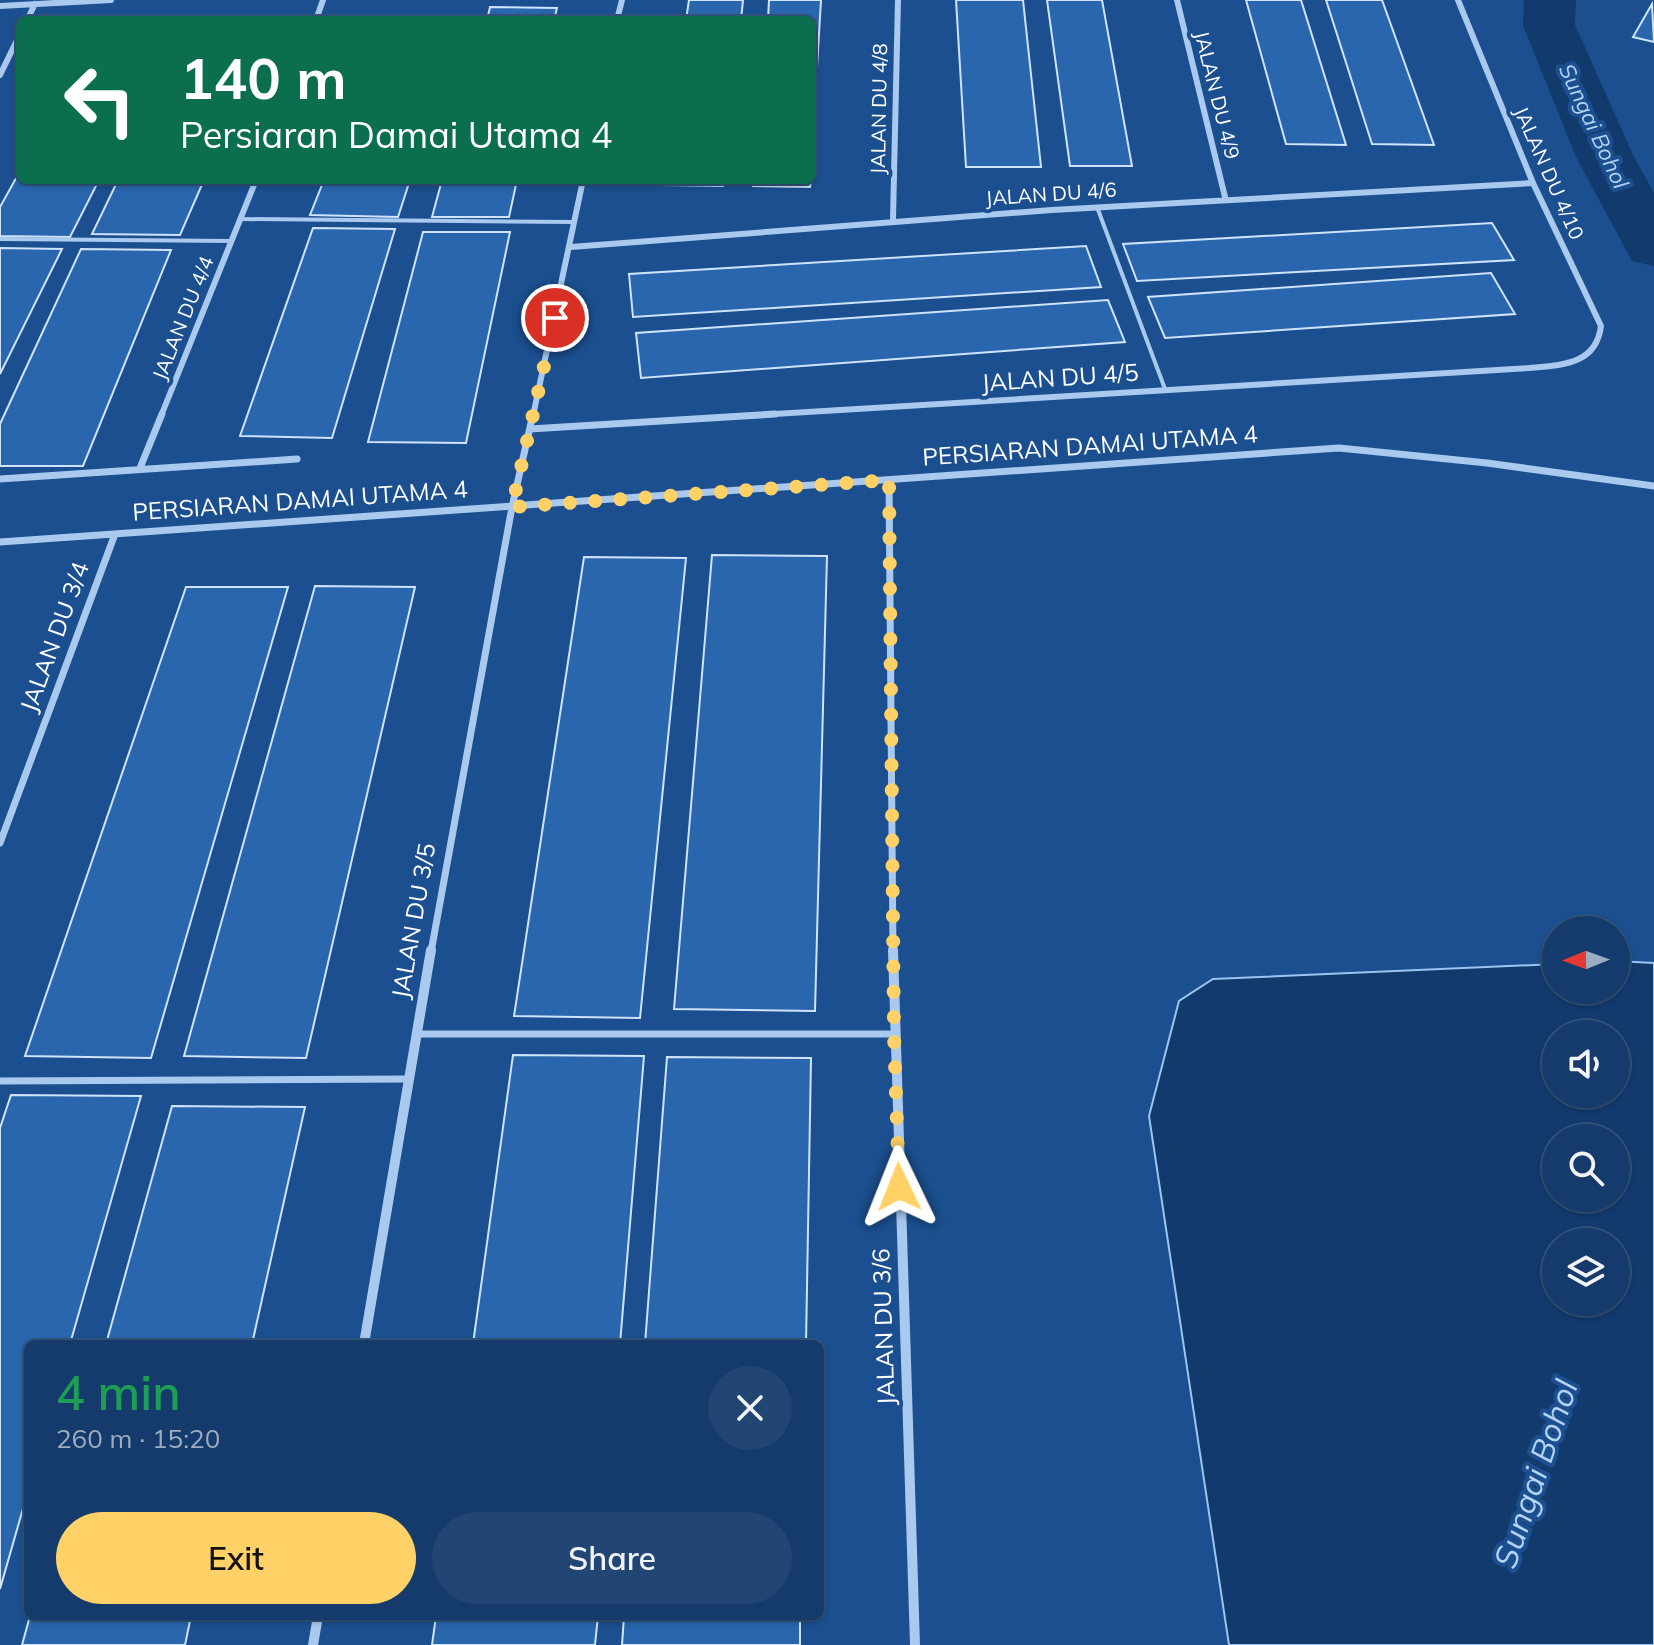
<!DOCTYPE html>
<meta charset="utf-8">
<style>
:root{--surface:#143b6b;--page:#214673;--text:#f1f3f6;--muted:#9dadc1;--line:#33557e;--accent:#ffd166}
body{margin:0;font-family:Mulish,sans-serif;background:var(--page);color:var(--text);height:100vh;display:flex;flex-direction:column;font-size:30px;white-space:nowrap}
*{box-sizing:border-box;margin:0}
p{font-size:26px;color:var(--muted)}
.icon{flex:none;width:44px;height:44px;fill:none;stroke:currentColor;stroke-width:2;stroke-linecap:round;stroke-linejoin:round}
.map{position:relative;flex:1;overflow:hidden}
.side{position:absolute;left:24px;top:1340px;width:800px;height:280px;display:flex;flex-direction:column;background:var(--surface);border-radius:12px;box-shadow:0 2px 6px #0004,0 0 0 2px var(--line)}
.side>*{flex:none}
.hud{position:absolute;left:16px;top:16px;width:800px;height:168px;border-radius:12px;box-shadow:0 2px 6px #0004,0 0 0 2px var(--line);background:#0b6e4f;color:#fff;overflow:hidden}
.needle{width:52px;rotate:269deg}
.controls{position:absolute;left:1542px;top:916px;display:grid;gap:16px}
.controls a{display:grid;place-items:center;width:88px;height:88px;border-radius:50%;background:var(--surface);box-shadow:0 2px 6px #0004,0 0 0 2px var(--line);font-size:40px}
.pin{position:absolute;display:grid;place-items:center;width:68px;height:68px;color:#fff;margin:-34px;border:4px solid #fff;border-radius:50%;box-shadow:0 2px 8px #0007}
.me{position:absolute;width:88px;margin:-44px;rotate:358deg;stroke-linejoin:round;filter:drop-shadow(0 0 6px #0008)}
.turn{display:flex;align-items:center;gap:28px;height:168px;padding:0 32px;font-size:36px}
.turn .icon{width:104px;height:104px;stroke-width:2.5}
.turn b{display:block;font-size:56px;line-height:68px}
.round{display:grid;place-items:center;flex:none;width:84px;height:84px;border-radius:42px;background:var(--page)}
.overview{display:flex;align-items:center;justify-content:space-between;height:136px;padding:0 32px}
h1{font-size:48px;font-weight:600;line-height:60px;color:#1e9e55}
.button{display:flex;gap:16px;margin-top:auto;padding:16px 32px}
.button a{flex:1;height:92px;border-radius:48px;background:var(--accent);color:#111;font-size:32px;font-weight:600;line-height:92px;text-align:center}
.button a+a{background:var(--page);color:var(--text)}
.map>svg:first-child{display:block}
.water{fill:#123a6d;stroke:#9cc4f0;stroke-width:2;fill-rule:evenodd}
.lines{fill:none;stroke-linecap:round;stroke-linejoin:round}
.river{fill:#123a6d;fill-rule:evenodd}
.building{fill:#2a66ad;stroke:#cfe3fa;stroke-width:2}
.service-far1{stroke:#a9c9ee;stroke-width:4}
.service{stroke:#a9c9ee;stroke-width:7}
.minor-far2{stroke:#a9c9ee;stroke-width:6}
.minor-far1{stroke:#a9c9ee;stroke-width:7}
.minor{stroke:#a9c9ee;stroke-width:10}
.route{stroke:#ffd166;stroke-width:14;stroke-dasharray:0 25.2}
.labels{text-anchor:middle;stroke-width:8;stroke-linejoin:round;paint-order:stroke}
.far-street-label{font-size:20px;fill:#fff;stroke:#1b4f8f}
.far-water-label{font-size:22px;font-style:italic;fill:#b5d3f5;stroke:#1b4f8f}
.street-label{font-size:24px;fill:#fff;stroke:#1b4f8f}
.near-water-label{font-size:32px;font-style:italic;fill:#b5d3f5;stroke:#1b4f8f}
</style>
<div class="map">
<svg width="1654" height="1645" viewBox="0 0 1654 1645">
<rect width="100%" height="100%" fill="#1b4f8f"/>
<path class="water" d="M1616 961 1654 963V1645H1229L1149 1116 1179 1001 1213 979 1556 964V990H1616ZM1556 1034H1616V1094H1556ZM1556 1138H1616V1198H1556ZM1556 1242H1616V1302H1556Z"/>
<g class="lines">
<path class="river" d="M1524 0H1576L1575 25 1634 157 1654 193V266L1632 261 1576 157 1523 25Z"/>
</g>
<path class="building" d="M689 0H743L741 20H686Z
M769 0H821L812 153V20H768Z
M956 0H1023L1041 167H966Z
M1047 0H1102L1132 166H1070Z
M1246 0H1301L1346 145 1286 144Z
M1326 0H1382L1434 145 1372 144Z
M1652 4 1654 42 1633 37Z
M490 7 557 8 554 20H487Z
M198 17 275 18 197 20Z
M20 171V180H99L70 237 0 236V207Z
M118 180H204L180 235 92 234Z
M324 180H410L398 217 310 215Z
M442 180H517L509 217H432Z
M663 180H724L723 186 662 185Z
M753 180H811L810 187 753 186Z
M1492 223 1514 260 1137 281 1123 244Z
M313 228 395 229 332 438 240 436Z
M423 232H510L466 443 368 442Z
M1086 246 1101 287 633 317 629 274Z
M0 248 62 249 0 374Z
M81 249 171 250 83 466H0V424Z
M1491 273 1515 314 1165 338 1148 297Z
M1108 300 1125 342 641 378 636 333Z
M712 555 827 556 815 1011 674 1009Z
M584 557 686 558 640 1018 514 1016Z
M315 586 415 587 306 1058 184 1056Z
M186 587H288L151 1058 25 1056Z
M513 1055 644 1056 620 1344H473Z
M667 1057 811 1058 806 1344H645Z
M11 1095 141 1096 70 1344H28V1491L0 1589V1128Z
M172 1106 305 1107 252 1344H106Z
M30 1616H191L185 1645H22Z
M436 1616H598L595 1645H432Z
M624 1616H800V1645H622Z"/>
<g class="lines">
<path class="service-far1" d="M1097 207 1165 389
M241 219 573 222
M0 239 232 241"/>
<path class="service" d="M416 1034H894
M0 1081 408 1079"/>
<path class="minor-far2" d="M1177 0 1225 197
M0 6 111 0
M27 20 35 4
M316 20 323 0
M617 20 622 0
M0 75 20 34
M893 219 898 0
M571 247 1052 210 1533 183
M161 416 256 180
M533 416 583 180
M743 416 1529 368C1562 365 1596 365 1601 326L1533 183 1458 0"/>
<path class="minor-far1" d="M530 429 775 414
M140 468 162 414
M0 479 297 459
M889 480 893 952
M0 542 1339 448 1487 463 1654 486
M0 843 115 534
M431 952 512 507 533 414"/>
<path class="minor" d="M893 950 915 1645
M364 1344 431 950
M313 1645 318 1616"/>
</g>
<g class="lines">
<path class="route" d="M555 318 512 507 889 480 894 1034 899 1187"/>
</g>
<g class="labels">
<g class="far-street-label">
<text transform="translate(1217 95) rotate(76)" y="7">JALAN DU 4/9</text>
<text transform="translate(879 109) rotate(-89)" y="7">JALAN DU 4/8</text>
<text transform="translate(1549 173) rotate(66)" y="7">JALAN DU 4/10</text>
<text transform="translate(1051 194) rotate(-4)" y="7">JALAN DU 4/6</text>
<text transform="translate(183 318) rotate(-68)" y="7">JALAN DU 4/4</text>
</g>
<g class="far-water-label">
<text transform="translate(1594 126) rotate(65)" y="8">Sungai Bohol</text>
</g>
<g class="street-label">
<text transform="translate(1060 378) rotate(-4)" y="8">JALAN DU 4/5</text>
<text transform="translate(1090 446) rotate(-4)" y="8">PERSIARAN DAMAI UTAMA 4</text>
<text transform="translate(300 501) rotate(-4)" y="8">PERSIARAN DAMAI UTAMA 4</text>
<text transform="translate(55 637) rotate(-70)" y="8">JALAN DU 3/4</text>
<text transform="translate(414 921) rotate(-80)" y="8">JALAN DU 3/5</text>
<text transform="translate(884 1327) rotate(-92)" y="8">JALAN DU 3/6</text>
</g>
<g class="near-water-label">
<text transform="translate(1536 1474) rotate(-71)" y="11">Sungai Bohol</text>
</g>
</g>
</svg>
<div class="controls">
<a><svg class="needle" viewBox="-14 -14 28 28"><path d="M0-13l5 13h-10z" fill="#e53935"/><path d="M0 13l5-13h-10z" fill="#9dadc1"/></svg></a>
<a><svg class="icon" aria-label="sound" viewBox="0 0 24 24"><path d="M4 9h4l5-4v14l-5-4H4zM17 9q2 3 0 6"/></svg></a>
<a><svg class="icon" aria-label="search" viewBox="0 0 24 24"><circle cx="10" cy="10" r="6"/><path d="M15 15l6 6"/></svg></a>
<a><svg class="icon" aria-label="layers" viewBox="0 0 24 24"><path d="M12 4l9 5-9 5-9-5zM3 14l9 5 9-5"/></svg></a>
</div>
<div class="pin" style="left:555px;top:318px;background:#d93025"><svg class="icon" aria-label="arrive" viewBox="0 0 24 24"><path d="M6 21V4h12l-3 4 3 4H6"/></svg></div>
<svg class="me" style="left:899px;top:1187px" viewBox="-20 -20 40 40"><path d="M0-17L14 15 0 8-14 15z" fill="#ffd166" stroke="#fff" stroke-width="4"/></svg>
<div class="hud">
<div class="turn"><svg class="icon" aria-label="left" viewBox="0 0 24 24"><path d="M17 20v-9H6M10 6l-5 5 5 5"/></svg><div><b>140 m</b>Persiaran Damai Utama 4</div></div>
</div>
<section class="side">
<div class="overview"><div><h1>4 min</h1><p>260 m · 15:20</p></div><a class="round"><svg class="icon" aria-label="close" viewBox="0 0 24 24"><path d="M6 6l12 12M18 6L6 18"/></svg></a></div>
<div class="button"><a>Exit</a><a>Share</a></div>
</section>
</div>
